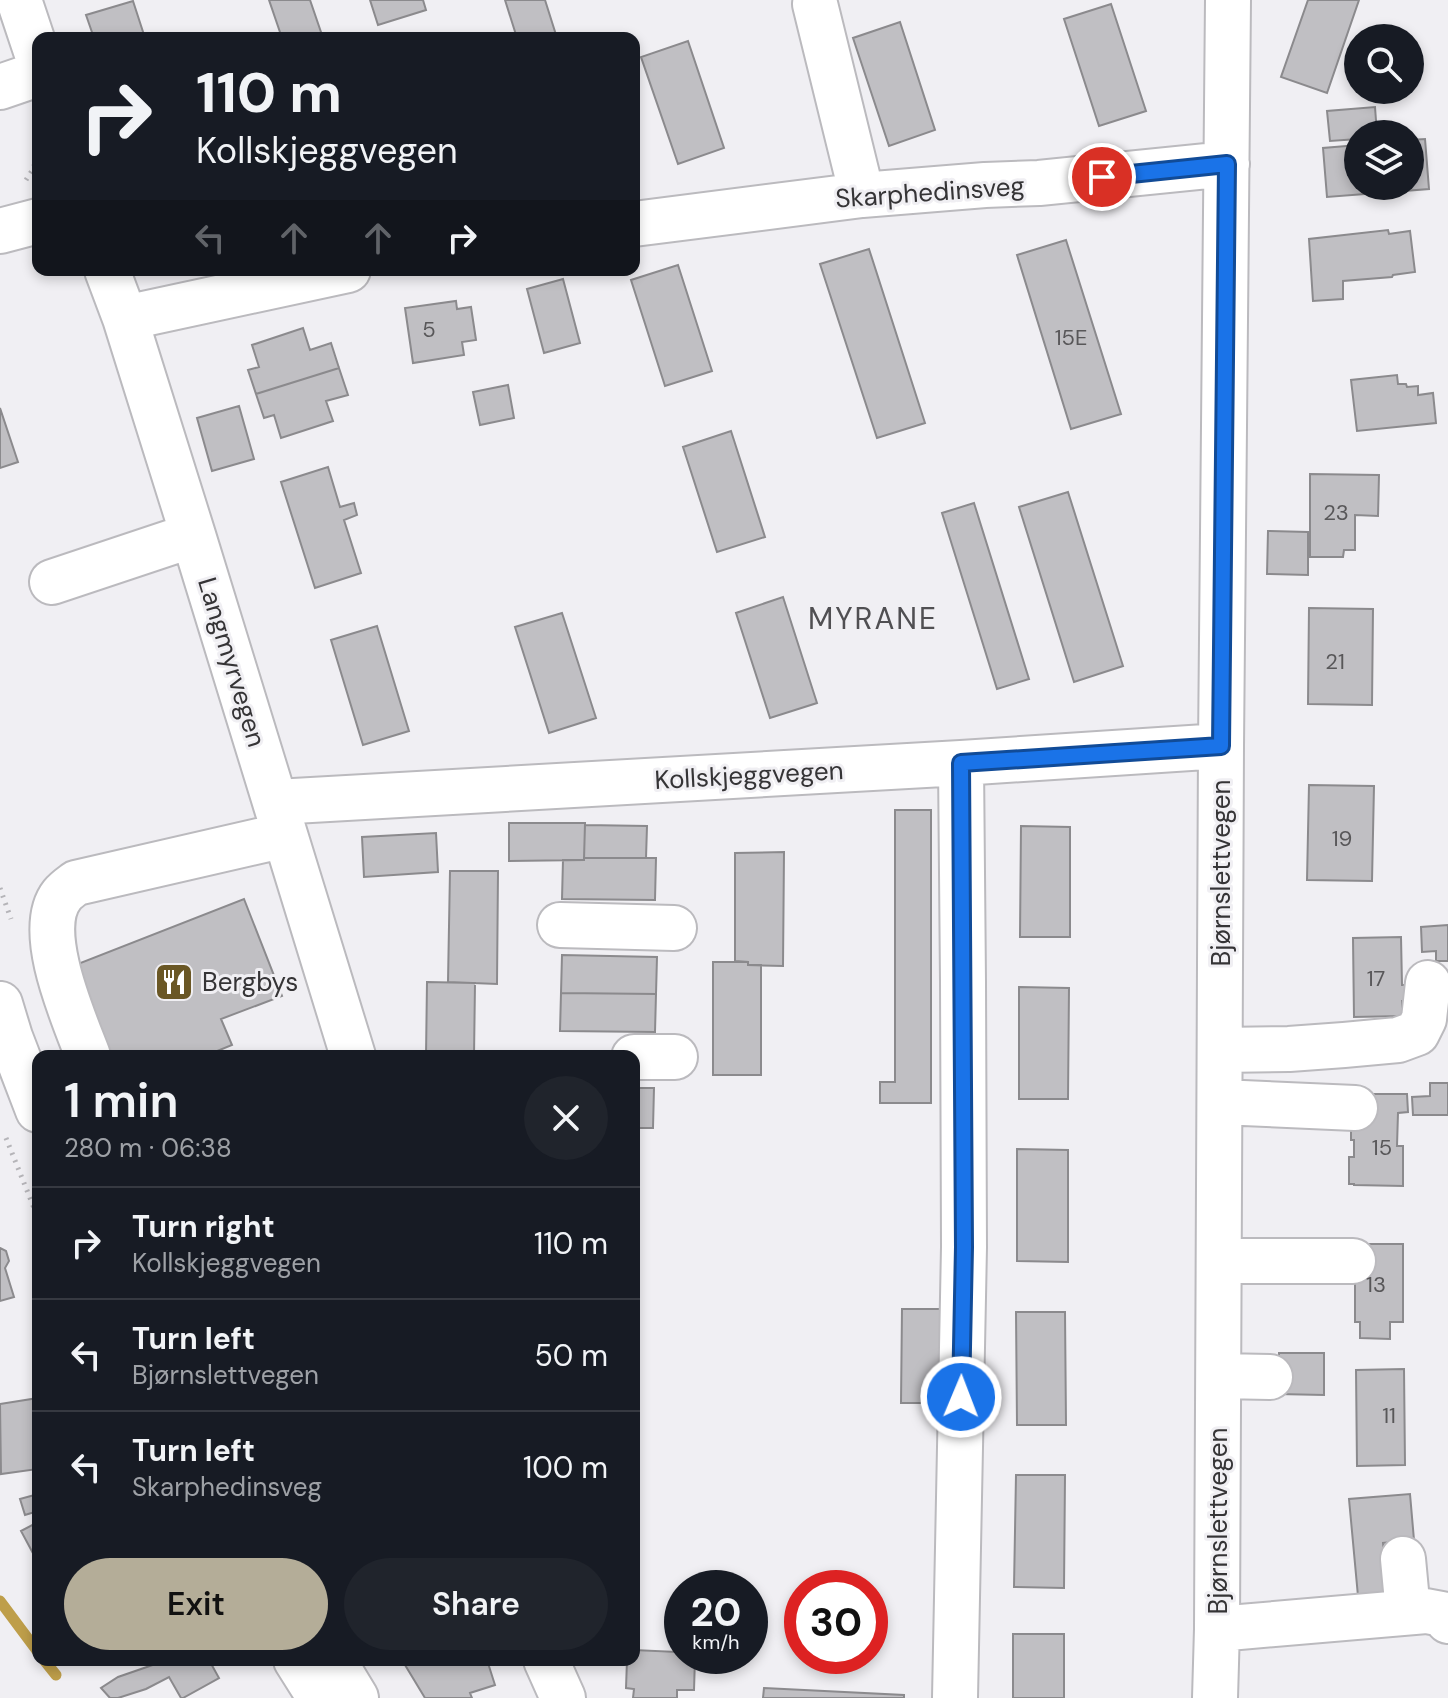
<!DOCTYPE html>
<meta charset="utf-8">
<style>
:root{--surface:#171b24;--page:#20242c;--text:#f1f3f6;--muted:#9ea1a6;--line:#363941;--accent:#b4ad98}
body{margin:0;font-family:"DM Sans",sans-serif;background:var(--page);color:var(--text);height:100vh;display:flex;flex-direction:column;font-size:30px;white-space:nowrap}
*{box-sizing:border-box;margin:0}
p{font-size:26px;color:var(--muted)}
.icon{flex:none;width:44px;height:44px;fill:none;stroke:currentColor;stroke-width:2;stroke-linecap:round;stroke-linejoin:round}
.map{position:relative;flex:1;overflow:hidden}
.panel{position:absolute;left:32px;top:1050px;width:608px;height:616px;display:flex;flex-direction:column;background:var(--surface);border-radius:16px;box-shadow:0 4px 12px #0003}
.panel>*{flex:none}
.hud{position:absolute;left:32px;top:32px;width:608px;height:244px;border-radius:16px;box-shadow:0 4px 12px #0003;background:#171b24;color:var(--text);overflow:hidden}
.controls{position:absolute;left:1344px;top:24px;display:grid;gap:16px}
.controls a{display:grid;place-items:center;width:80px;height:80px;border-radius:50%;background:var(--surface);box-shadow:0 4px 12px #0003;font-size:40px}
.speed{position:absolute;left:664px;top:1570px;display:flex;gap:16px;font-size:40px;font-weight:700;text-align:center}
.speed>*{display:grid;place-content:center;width:104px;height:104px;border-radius:50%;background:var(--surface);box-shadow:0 4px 12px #0003;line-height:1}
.speed small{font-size:20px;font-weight:400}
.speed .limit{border:12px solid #d22;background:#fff;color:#111}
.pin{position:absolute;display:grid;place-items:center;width:68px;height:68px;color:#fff;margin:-34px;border:4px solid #fff;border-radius:50%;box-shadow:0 2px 8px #0007}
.me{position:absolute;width:88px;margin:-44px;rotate:1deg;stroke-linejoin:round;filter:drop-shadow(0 0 6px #0008)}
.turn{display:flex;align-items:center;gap:28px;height:168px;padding:0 32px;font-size:36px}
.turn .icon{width:104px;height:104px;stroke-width:2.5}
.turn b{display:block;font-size:56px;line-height:68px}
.lanes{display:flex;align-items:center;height:76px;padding:0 32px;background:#0003;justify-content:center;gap:40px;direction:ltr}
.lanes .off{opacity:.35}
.round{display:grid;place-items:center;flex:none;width:84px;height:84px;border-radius:42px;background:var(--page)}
.summary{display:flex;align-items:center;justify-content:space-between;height:136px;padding:0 32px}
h1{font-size:48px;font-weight:600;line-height:60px}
.action{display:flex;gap:16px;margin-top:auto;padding:16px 32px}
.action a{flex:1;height:92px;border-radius:48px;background:var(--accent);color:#111;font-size:32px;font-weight:600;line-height:92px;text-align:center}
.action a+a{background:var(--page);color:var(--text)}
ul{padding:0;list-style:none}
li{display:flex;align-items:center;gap:24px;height:112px;padding:0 32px;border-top:2px solid var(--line)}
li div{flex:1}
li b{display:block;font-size:30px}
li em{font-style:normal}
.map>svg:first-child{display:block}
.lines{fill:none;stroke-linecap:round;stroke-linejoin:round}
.stream{stroke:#be9e4a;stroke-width:11}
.building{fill:#c0bfc3;stroke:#8b8a8d;stroke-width:2}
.minor-casing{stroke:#bbbabe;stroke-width:48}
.major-casing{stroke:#bbbabe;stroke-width:48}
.path{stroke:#b5b4b8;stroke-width:5;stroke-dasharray:2 6;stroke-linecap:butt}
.minor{stroke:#fff;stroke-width:44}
.major{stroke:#fff;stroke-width:44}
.route-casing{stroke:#114b97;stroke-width:20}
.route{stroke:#1a73e8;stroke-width:14}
.labels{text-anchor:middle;stroke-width:6;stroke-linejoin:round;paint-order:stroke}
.number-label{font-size:22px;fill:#585759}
.street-label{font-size:26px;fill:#353436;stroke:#f0eff3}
.poi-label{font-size:26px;fill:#353436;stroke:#f0eff3;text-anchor:start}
.quarter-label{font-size:30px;letter-spacing:2px;fill:#504f52;stroke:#f0eff3}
</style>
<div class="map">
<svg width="1448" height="1698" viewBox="0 0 1448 1698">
<rect width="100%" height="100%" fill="#f0eff3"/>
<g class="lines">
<path class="stream" d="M0 1601 38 1652
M44 1660 56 1675"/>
</g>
<path class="building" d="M269 0H310L323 38H282Z
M370 0H423L426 10 378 25Z
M505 0H545L557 38H517Z
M1308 0H1359L1327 93 1281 77Z
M133 1 145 38H94L86 15Z
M1111 4 1146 111 1099 126 1064 19Z
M900 22 935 130 889 146 853 38Z
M688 41 724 148 678 164 641 57Z
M1375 107 1377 134H1358V139L1330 141 1327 111Z
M1425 139 1429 189 1327 197 1323 148 1358 145V186H1410V140Z
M1388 230 1389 234 1410 231 1415 272 1393 275 1392 277 1343 281V299L1313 301 1309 239Z
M1066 240 1121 414 1071 429 1017 255Z
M869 249 925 423 877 438 820 264Z
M678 265 712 371 665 386 631 280Z
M563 279 580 343 544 353 527 289Z
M456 301 457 309 471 307 476 340 462 342 464 355 413 363 405 308Z
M303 328 310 350 331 343 339 368 256 394 248 370 259 367 252 345Z
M339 368 348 395 326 401 333 421 281 438 274 415 264 418 256 394Z
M1397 375 1398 384H1406L1407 387 1418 386V395L1433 393 1436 423 1357 431 1351 380Z
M508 385 514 418 480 425 473 392Z
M239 406 254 459 212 471 197 418Z
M0 408 18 462 0 468Z
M731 431 765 537 717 552 683 447Z
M328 467 340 507 354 503 357 515 344 520 361 573 315 588 281 482Z
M1310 474 1379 475 1378 516 1355 515V550H1344L1343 557H1310Z
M1068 492 1123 666 1074 682 1019 507Z
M974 503 1029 679 997 689 942 513Z
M1268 531 1308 532V575L1267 574Z
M783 597 817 703 770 718 736 613Z
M1309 608 1373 609 1372 705 1308 704Z
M562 613 596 718 549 733 515 627Z
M377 626 409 731 363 745 331 640Z
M1309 785 1374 786 1372 881 1307 880Z
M895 810H931V1103H880V1082H895Z
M509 823H585L584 860 509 861Z
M585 825 647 826 646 858H584Z
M1021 826 1070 827V937H1020Z
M436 833 438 872 364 877 362 837Z
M784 852 783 966 748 965V962L735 961V853Z
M584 858H656L655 900 562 899 563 860H584Z
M450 871H498L497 984 448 982Z
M244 899 282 996 221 1019 232 1045 205 1056H100L65 969Z
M1448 925V961H1436V951L1422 952 1421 927Z
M1401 937 1402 985H1409L1410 1001H1402V1016L1354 1017 1353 938Z
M562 955 657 957 656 994 561 993Z
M713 962H748V965H761V1075H713Z
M427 982 475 983 474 1056H426Z
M1019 987 1069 988 1068 1099H1019Z
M561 993 656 994 655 1032 560 1031Z
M1430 1083H1448V1115H1413L1412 1097 1430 1096Z
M634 1088H654L653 1128H634Z
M1357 1094H1407L1408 1112 1398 1113 1397 1146H1403V1186L1354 1185V1184H1349V1157H1354V1140H1351V1116Z
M1017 1149 1068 1150V1262L1017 1261Z
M1355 1244H1403V1322H1390V1339L1360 1338V1322H1355Z
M0 1248 6 1251 9 1261 5 1268 14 1297 0 1301Z
M902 1309H941L940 1403H901Z
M1016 1312H1065L1066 1425H1017Z
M1279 1353H1324V1395L1278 1394Z
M1404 1369 1405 1465 1357 1466 1356 1370Z
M38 1398V1469L1 1474 0 1404Z
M1016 1475H1065L1064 1588 1014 1587Z
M38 1494V1511L25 1515 20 1499Z
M1410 1494 1414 1540 1383 1543 1387 1586 1386 1604 1359 1607 1349 1499Z
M38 1522V1556L35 1557 21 1531Z
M678 1620 682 1621V1656H718V1658H695L694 1690H677V1698H633L634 1689 626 1688 627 1660H634V1650L677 1652Z
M1013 1634H1064V1698H1013Z
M167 1660H209L219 1678 183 1698H181L169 1677 146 1689 118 1698H110L101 1688 118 1677Z
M402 1660H487L495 1685 470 1693 472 1698H425Z
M764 1688 904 1695V1698H763Z"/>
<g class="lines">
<g class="minor-casing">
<path id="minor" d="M19 0 38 57
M815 4 862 195
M0 87 38 74
M634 224 862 195 985 185 1039 183 1227 164
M0 231 38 221
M107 270 125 318 193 535 353 1056
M125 318 348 270
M52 582 193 535
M276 802 961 763 1221 746
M560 925 674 928
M1220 1050 1289 1049 1344 1045 1398 1040 1417 1033 1424 1019 1428 983
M88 1056C74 1019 34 930 62 895 66 890 72 886 76 883L285 835
M634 1057H675
M1220 1102 1355 1108
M1219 1261H1353
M1219 1376 1270 1377
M1403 1559 1408 1612
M1217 1629 1426 1611 1442 1614 1448 1621
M546 1660 563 1698
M955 1698 964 1247 963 982 961 763
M1215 1698 1217 1629 1221 746 1228 0"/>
</g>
<g class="major-casing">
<path id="major" d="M0 1004 10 1037 38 1110
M296 1660 320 1698
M333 1660 356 1698"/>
</g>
<path class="path" d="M26 180 33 169 38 153
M0 888 11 919
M6 1138 38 1218"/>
<use href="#minor" class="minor"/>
<use href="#major" class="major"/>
</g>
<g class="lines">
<g class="route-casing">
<path id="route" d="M961 1397 964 1247 961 763 1221 746 1227 164 1102 177"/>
</g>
<use href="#route" class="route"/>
</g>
<defs>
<g id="restaurant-square" transform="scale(2)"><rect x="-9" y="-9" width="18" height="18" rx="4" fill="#6a5725" stroke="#f0eff3"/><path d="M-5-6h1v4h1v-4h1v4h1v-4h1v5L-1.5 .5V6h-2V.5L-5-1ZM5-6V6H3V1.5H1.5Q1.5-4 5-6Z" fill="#fff"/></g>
</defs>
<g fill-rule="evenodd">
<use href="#restaurant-square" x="174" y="982"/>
</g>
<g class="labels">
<g class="number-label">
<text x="429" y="337">5</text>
<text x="1071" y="345">15E</text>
<text x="1336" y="520">23</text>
<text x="1335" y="669">21</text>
<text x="1342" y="846">19</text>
<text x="1376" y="986">17</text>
<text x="1382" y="1155">15</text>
<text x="1376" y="1292">13</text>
<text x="1389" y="1423">11</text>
</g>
<g class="street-label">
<text transform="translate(930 192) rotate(-4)" y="9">Skarphedinsveg</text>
<text transform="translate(232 662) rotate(73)" y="9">Langmyrvegen</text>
<text transform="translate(749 775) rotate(-3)" y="9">Kollskjeggvegen</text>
<text transform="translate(1221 873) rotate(-90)" y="9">Bjørnslettvegen</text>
<text transform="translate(1218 1521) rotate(-90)" y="9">Bjørnslettvegen</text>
</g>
<g class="poi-label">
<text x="202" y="991">Bergbys</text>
</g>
<g class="quarter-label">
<text x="873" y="629">MYRANE</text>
</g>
</g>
</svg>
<div class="controls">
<a><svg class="icon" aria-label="search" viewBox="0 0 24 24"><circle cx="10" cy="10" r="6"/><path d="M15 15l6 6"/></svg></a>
<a><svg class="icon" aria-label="layers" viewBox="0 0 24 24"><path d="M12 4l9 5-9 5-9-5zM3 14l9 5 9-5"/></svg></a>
</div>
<div class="speed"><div>20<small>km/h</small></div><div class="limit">30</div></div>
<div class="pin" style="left:1102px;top:177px;background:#d93025"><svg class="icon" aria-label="arrive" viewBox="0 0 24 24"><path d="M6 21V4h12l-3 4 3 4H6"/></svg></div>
<svg class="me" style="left:961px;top:1397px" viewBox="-20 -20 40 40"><circle r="17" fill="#1a73e8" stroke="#fff" stroke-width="3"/><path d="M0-11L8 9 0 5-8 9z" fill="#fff"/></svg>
<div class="hud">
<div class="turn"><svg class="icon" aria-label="right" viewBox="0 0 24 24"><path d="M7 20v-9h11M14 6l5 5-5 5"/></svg><div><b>110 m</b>Kollskjeggvegen</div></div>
<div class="lanes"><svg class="icon off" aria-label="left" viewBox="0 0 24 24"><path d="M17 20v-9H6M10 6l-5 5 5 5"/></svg><svg class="icon off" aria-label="ahead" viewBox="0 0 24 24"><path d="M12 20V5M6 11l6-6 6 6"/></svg><svg class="icon off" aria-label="ahead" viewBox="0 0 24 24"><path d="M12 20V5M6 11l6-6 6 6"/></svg><svg class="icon" aria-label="right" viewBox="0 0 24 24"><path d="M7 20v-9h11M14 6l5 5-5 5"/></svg></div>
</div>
<section class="panel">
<div class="summary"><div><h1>1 min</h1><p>280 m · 06:38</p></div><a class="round"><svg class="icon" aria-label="close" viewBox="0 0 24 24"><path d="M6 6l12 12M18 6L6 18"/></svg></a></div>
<ul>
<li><svg class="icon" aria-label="right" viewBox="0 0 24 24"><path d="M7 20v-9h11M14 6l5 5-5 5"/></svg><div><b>Turn right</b><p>Kollskjeggvegen</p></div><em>110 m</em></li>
<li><svg class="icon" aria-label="left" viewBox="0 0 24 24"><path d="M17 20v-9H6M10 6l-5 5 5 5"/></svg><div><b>Turn left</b><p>Bjørnslettvegen</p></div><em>50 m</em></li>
<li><svg class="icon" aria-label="left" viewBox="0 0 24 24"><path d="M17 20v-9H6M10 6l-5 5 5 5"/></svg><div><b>Turn left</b><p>Skarphedinsveg</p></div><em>100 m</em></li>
</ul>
<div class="action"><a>Exit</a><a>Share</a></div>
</section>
</div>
